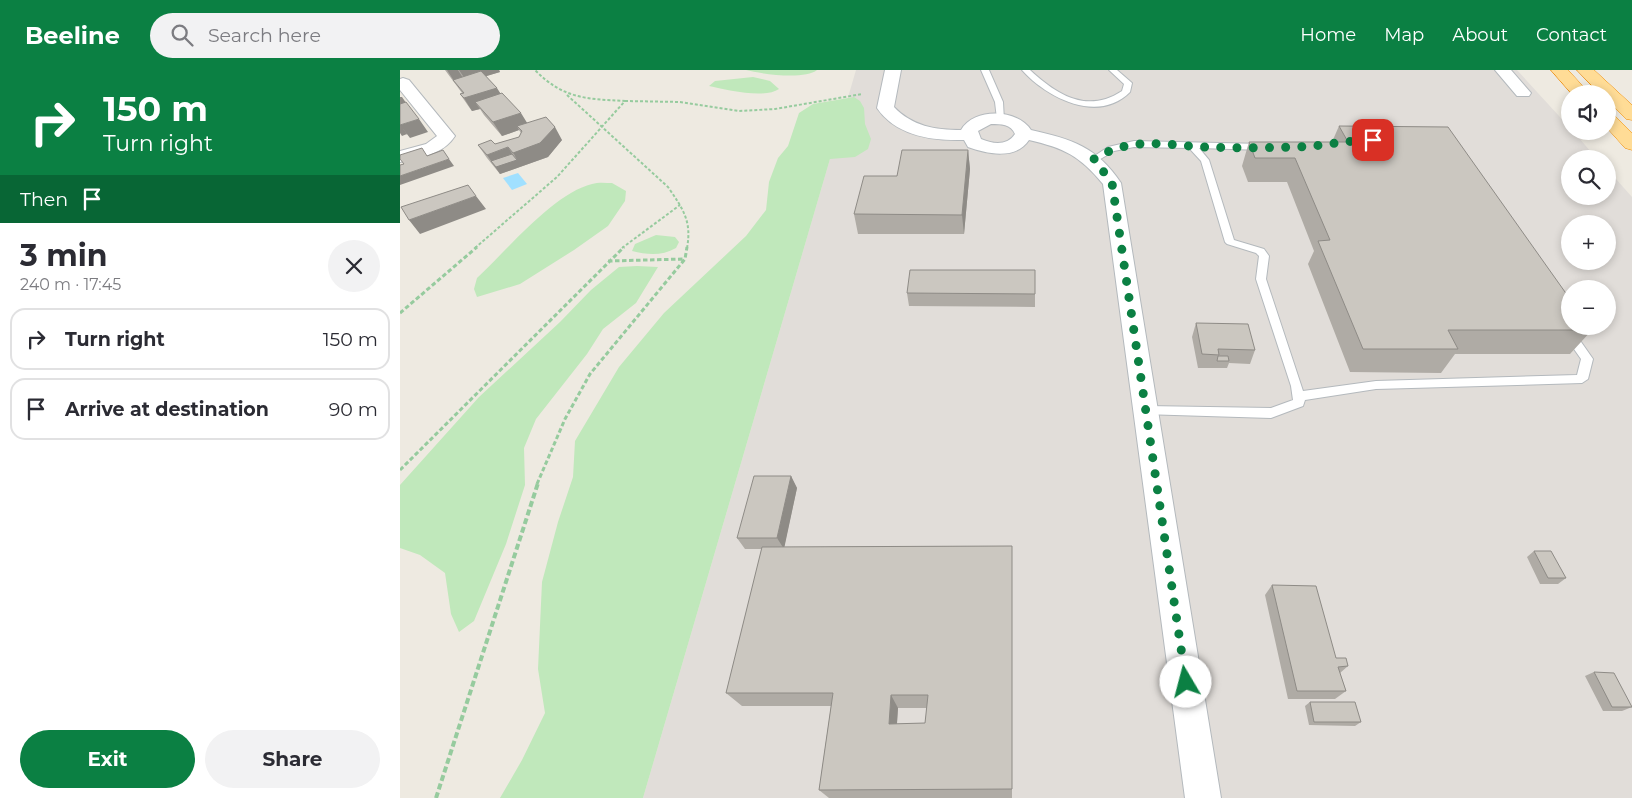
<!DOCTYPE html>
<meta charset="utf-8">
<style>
:root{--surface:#fff;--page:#f2f2f3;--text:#2b2b33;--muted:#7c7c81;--line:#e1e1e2;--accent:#0b8043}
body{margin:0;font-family:Montserrat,sans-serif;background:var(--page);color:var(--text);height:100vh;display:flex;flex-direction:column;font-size:19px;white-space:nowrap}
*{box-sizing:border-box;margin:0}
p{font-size:16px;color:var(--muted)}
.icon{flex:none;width:28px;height:28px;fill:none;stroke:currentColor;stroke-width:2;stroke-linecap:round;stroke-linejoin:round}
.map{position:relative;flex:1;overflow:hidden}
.side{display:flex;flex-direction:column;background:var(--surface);width:400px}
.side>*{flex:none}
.banner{background:#0b8043;color:#fff;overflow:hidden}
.fabs{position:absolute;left:1161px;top:15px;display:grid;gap:10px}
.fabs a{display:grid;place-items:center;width:55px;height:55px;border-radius:50%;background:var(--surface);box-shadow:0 2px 8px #0003;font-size:25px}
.pin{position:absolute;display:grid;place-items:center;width:42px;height:42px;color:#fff;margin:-21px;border-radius:10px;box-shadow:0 2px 8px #0006}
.me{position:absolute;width:55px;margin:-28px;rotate:352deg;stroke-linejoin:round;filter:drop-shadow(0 0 4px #0008)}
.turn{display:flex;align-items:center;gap:18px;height:105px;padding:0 20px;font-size:22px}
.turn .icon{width:65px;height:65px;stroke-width:2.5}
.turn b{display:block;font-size:35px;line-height:42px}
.then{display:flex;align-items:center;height:48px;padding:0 20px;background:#0003;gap:10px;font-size:19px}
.round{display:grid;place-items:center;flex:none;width:52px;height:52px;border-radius:26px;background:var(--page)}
.head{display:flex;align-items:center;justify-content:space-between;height:85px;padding:0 20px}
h1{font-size:30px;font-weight:700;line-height:38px}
.action{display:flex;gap:10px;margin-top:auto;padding:10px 20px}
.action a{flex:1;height:58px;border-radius:30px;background:var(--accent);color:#fff;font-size:20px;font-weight:700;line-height:58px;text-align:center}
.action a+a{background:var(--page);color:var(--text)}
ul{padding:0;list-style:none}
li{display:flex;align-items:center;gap:15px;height:62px;margin:0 10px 8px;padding:0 10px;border:2px solid var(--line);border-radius:15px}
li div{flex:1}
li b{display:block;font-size:19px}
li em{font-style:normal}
header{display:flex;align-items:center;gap:30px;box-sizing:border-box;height:70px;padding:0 25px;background:var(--accent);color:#fff}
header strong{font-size:24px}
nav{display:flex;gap:28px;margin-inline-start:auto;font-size:18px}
.search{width:350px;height:45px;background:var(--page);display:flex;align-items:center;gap:12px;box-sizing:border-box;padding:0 18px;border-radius:28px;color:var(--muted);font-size:19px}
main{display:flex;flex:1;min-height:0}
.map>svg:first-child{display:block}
.industrial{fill:#e1ddd9;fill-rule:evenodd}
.green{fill:#c0e8bb}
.water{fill:#a0e0ff}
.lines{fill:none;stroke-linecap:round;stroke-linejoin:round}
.service-casing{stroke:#b4b9bd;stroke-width:2}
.minor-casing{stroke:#b4b9bd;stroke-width:2}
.trunk-casing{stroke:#ef8900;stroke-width:1}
.path-far2{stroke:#96cb9e;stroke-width:2;stroke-dasharray:3 2;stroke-linecap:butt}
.path-far1{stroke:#96cb9e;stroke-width:3;stroke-dasharray:4.5 2.5;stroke-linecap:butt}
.path{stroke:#96cb9e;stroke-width:4;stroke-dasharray:6 3;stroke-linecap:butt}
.service{fill:#fff;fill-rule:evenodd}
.minor{fill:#fff;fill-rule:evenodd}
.trunk{fill:#ffdc96;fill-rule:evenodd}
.wall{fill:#afaba5;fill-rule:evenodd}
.shaded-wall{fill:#8e8b86;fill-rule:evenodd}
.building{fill:#cbc7c0;stroke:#8e8b86;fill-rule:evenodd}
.route{stroke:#0b8043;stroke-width:9;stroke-dasharray:0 16.2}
</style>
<header>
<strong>Beeline</strong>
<div class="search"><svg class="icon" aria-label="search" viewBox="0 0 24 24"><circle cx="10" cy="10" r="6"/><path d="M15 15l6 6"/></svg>Search here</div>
<nav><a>Home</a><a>Map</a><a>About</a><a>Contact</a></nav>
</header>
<main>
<section class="side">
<div class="banner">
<div class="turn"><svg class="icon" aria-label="right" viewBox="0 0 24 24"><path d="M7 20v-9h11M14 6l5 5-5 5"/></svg><div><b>150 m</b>Turn right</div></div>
<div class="then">Then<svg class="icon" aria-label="arrive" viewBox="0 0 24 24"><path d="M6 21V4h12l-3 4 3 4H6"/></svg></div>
</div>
<div class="head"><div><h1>3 min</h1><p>240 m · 17:45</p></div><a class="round"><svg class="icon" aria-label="close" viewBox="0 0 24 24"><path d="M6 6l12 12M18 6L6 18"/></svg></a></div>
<ul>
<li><svg class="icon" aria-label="right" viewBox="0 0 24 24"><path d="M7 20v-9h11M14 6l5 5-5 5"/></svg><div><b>Turn right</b></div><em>150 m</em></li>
<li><svg class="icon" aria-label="arrive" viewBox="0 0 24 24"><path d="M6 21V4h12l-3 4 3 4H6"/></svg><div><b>Arrive at destination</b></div><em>90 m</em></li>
</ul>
<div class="action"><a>Exit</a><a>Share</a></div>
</section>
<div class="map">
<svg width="1232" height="728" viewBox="0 0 1232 728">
<rect width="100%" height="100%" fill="#eeeae1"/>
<path class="industrial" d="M456 0H1117L1170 58V61H1173L1197 89H1170V126H1208V100L1232 127V728H243ZM1170 154H1208V191H1170ZM1170 219H1208V256H1170Z"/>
<path class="green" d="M346 0H417C405 10 361 4 346 0Z
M353 7 370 11 379 19C365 29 326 20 309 16L315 11Z
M454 27 460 31 464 38 465 54 471 69 468 79 455 87 430 89 243 728H100L122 690 145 643 138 599 142 512 158 452 173 407 175 371 219 297 264 243 346 166 366 140 369 112 378 88 388 76 399 43 413 34Z
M212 113 226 121 225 131 208 156 174 180 120 214 77 227 74 219 77 208C106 181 154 123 192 114 198 112 206 113 212 113Z
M256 165 275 167 279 172 276 178C262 186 248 185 232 181L235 174Z
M237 196 258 197 236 233 203 259 187 284 136 349 124 378 125 415 106 474 74 551 59 562 51 544 45 503 20 485 0 478V415L79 327 160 252 191 220 219 197Z"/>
<path class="water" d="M118 103 127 114 112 120 103 108Z"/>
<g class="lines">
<g class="service-casing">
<path id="service" d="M581 0H589L603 32 604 51 597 49 595 32Z
M622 0H630C657 25 687 44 722 21L724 14 709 0H717L732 13 730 22C698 54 647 28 622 0Z
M734 71 863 74 867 77 863 80 799 78 809 90 834 170 864 179 869 186 866 209 903 321 976 311 1177 305 1181 289 1162 262 1168 258 1172 259 1193 289 1188 309 1182 313 976 319 905 330 903 336 871 348 742 344 740 341 746 336 871 338 893 330 891 316 856 209 859 186 856 183 827 174 825 172 801 91 789 78 734 77 714 81 697 91 690 89 708 77Z"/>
</g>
<g class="minor-casing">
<path id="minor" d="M485 0H501L494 37C512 56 535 60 561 60 574 37 618 39 631 60 672 69 697 77 721 113L821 728H785L703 114C680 86 664 78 629 70 616 90 587 84 568 77L564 70C532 71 496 66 477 38ZM591 54C601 54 611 54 615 64 607 76 593 74 581 69L578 61Z
M1095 0H1111L1131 23 1129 26H1117Z
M3 8 9 10 55 66C43 85 20 87 0 92V81L26 74 37 66 0 20V9Z"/>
</g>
<g class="trunk-casing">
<path id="trunk" d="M1151 0H1168L1190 24H1172Z
M1177 0H1194L1232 35V50L1226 49 1208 31V24H1200Z
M1208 44 1214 45 1232 63V80L1225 78 1208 59Z"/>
</g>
<path class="path-far2" d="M167 25 268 117C283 139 292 151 287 178
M225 31 280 32 339 41 375 39 462 24
M75 178 157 107 225 31C187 29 163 29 135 0
M222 178 280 135"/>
<path class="path-far1" d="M208 191 284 189
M0 243 77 177
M0 400 224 177
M137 414 165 349 190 304 285 189 287 177"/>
<path class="path" d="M36 728 138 413"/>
<use href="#service" class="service"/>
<use href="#minor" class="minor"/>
<use href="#trunk" class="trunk"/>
</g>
<path class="wall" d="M45 0H99L100 2 86 6 101 24 127 53 162 70 148 87 100 104 87 88 78 75 95 74 119 67 121 63 119 60 102 66 84 45 80 39 72 41 69 37 60 24 62 23Z
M939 56 1192 260 1170 284H1055L1041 303 950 302 908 194 914 181 887 112H848L842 96 849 72H932Z
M568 80 570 99 564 164H458L454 144 497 106Z
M635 200V237L509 236 507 223Z
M796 253 855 280 850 294 829 293 827 298H798L792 267Z
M391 406 397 418 384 477 612 476V728H429L419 720 431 636H342L326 623 362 479H345L337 468ZM498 638H527L525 653 497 654Z
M1134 481 1166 508 1158 514H1140L1127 487Z
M872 515 936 588 948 596 940 603 946 621 935 629H888L865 525Z
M1194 602 1232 637 1222 641H1203L1185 606Z
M910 632 961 652 955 656 909 655 905 636Z"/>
<path class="shaded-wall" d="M47 0H58L63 8 54 11Z
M59 0H99L100 2 67 12Z
M97 18 105 31 75 32 80 39 72 41 64 28Z
M0 27H2L11 40 0 43Z
M121 43 129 56H117L119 60 102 66 93 52Z
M19 49 28 62 10 68 0 55Z
M0 55 7 64 2 66 0 63Z
M155 57 162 70 148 87 100 104 87 85 112 76ZM108 77 114 84 117 90H116Z
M568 80 570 99 564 164 562 145Z
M49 89 54 96 0 115V106Z
M76 126 86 139 20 164 9 150Z
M391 406 397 418 384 479 377 468Z
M491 625 498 638 496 666 489 654Z"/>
<path class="building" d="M81 1 97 18 64 28 60 24 64 23 53 10Z
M102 23 121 43 93 52 75 32Z
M6 32 19 49 0 55V34Z
M146 47 155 57 140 73 113 83 108 77 87 85 78 75 91 70 95 74 119 67 122 61 117 56Z
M939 56 1048 57 1170 229V256H1189L1192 260H1048L1058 279H963L918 171 930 170 895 88H855L849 72H948Z
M22 78 27 86 43 80 49 89 0 106V95L4 94 0 89V85Z
M502 80H568L562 145 454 144 464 106H497Z
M112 84 117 90 96 97 91 91Z
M68 115 76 126 9 150 1 137Z
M510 200H635V224L507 223Z
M796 253 848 254 855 280 818 279 819 285 802 284Z
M818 286H828L829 291H817Z
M354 406H391L377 468H337Z
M612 476V719L419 720 433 623H326L362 477ZM491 625H528L525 653 489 654Z
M1134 481H1151L1166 508H1148Z
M872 515 916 516 936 588H946L948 596 938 597 946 621H897Z
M1194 602 1214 603 1232 637H1212Z
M910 632H955L961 652H914Z"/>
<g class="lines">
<path class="route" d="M786 612 712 113 694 89C732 66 763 75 805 77 834 78 864 78 893 77 920 77 946 70 973 70"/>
</g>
</svg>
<div class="fabs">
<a><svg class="icon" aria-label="sound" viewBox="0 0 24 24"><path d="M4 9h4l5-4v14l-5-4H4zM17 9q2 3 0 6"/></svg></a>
<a><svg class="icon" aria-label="search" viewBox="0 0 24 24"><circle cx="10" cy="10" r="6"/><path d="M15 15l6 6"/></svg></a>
<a>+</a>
<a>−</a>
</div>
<div class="pin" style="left:973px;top:70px;background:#d93025"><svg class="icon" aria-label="arrive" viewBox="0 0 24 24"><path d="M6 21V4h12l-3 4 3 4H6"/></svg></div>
<svg class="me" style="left:786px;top:612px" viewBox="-20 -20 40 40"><circle r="19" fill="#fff"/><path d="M0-13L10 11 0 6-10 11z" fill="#0b8043"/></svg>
</div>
</main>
